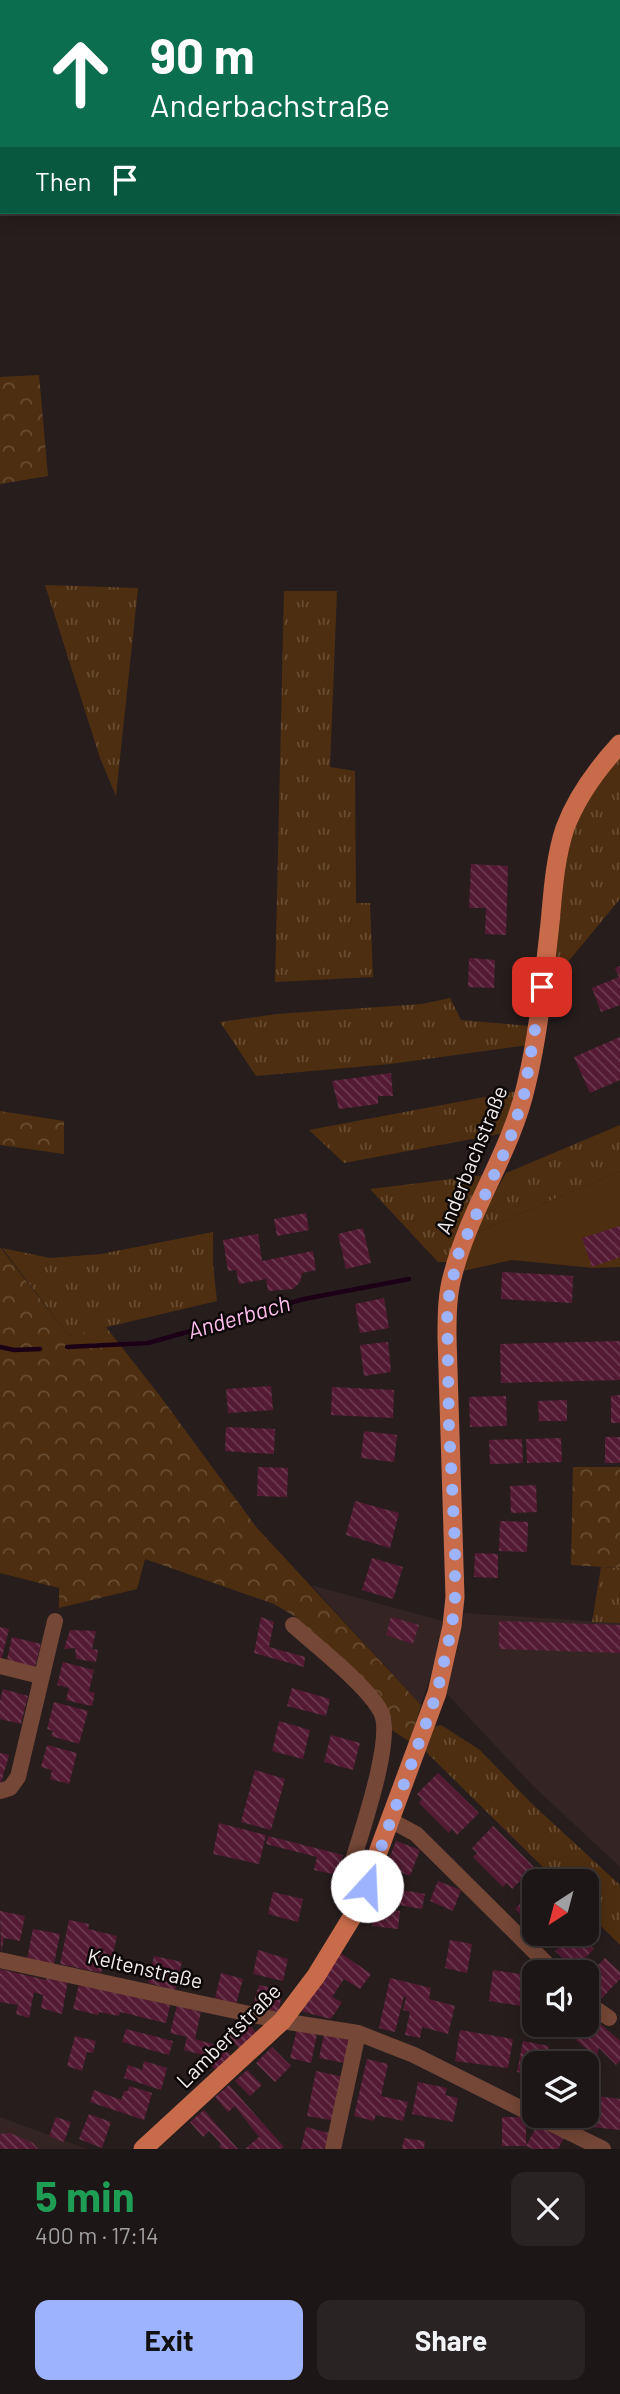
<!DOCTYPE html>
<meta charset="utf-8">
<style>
:root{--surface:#1d1616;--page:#2a2323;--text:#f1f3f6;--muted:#a09fa1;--line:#3b3535;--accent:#9eb3fd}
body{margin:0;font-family:Barlow,sans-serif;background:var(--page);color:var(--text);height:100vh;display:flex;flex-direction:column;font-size:26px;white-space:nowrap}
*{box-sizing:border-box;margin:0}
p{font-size:23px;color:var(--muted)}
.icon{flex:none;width:38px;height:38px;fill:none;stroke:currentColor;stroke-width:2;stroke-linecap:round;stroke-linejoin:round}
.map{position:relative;height:2149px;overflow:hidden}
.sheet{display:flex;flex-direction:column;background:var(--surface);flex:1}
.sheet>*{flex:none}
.top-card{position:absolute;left:0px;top:0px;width:621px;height:214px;box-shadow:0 4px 18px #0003,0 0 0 2px var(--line);background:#0b6e4f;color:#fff;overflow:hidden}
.needle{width:46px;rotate:216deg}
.tools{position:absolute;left:522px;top:1869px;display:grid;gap:14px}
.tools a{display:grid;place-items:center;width:77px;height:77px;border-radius:14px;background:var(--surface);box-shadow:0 4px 18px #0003,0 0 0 2px var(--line);font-size:35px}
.pin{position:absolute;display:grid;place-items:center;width:60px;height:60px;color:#fff;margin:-30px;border-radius:14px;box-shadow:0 4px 10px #0006}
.me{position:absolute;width:77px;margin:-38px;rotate:20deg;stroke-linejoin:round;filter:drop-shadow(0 0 5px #0008)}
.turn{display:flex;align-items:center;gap:24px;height:147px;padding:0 35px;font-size:32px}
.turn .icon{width:91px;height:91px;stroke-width:2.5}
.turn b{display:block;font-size:49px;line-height:60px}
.then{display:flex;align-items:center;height:66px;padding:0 35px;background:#0003;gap:14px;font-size:26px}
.round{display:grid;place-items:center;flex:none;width:74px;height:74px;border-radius:14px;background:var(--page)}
.headline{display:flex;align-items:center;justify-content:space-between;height:119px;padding:0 35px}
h1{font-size:42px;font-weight:700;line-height:52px;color:#1e9e55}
.cta{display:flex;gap:14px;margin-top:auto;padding:14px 35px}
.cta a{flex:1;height:80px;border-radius:14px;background:var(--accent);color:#111;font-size:28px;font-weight:700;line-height:80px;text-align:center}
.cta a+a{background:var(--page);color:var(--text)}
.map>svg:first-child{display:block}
.built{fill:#342424}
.grass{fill:url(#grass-tufts)}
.forest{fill:url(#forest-crowns)}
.pitch{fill:#4e2e10}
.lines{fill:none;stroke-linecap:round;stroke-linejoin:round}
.stream{stroke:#1b0016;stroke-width:4.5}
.building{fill:url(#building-back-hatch)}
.minor{stroke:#744737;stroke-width:16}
.major{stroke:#c86b4a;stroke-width:19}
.route{stroke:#9eb3fd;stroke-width:12;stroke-dasharray:0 21.6}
.labels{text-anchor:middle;stroke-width:5;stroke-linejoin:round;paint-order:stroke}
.street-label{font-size:21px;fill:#f5eded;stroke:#0d0808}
.water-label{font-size:23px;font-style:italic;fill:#febded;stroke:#0d0808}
</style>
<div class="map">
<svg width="620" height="2149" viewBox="0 0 620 2149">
<defs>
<pattern id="grass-tufts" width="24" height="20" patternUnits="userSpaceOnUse" patternTransform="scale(1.75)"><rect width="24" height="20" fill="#4e2e10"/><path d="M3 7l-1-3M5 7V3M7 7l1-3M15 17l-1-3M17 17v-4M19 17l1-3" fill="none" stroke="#684d33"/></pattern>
<pattern id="forest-crowns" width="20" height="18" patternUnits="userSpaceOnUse" patternTransform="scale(1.75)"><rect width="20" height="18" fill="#4e2e10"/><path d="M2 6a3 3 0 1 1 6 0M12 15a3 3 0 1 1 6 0" fill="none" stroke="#684d33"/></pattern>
<pattern id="building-back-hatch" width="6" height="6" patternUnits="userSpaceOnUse" patternTransform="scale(1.75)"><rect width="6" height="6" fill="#541a33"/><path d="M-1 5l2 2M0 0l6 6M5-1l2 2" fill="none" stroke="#6d3c51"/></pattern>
</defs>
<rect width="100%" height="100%" fill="#271d1d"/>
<path class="built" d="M311 1585 443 1621 438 1652 421 1705Z
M464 1613 620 1623V1867L532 1785 446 1693Z
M0 2117 87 2149H0Z"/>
<path class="grass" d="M45 585 138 588 116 796 100 758Z
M284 591H337L330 767 355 771 356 903H370L373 977 275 982Z
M620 753V899L558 974 552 976C552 922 564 839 590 791 597 777 610 765 620 753Z
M450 998 461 1020 530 1026 528 1045 390 1064 256 1076 220 1022 277 1014 422 1004Z
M517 1091 504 1133 344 1163 309 1130Z
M620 1125V1171L471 1235 506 1173Z
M485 1175 447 1262H438L370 1189Z
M213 1232V1264L217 1301 69 1336 2 1248 50 1258 101 1254Z
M601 1567 620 1568V1623L592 1622Z
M441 1725 480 1750 530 1802 620 1885V1945L586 1911V1881H557L424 1750 434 1727Z"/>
<path class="forest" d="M39 375 48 476 0 484V377Z
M0 1111 64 1121V1154L0 1145Z
M0 1247 69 1336 106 1327 160 1396 257 1528 421 1705 410 1742 392 1730V1720L382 1701 296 1617 274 1604 145 1559 137 1589 59 1608V1588L0 1573Z
M573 1467H620V1568L571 1565Z"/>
<path class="pitch" d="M620 1171V1267L593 1268 512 1260 458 1272 471 1235Z"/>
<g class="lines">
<path class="stream" d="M0 1347 14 1350 40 1349
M67 1347 148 1343 304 1299 409 1279"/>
</g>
<path class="building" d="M471 864 508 866 506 935 485 934 486 908H469Z
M469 958 495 960 494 988 468 987Z
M620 966V1005L601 1012 592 988 619 977 615 968Z
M620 1037V1080L590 1093 574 1057Z
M391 1073 393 1096H378V1104L339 1109 332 1081Z
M306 1213 309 1230 277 1236 274 1219Z
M620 1226V1257L592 1267 582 1238Z
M363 1228 371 1263 346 1269 338 1234Z
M258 1234 262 1261 313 1251 316 1270 302 1273 300 1282 293 1289 268 1291 266 1279 239 1284 236 1270 228 1271 223 1240Z
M502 1272 573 1276 572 1303 501 1299Z
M384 1298 389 1328 360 1333 355 1304Z
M620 1341V1380L501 1383 500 1344Z
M388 1342 391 1372 364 1376 360 1345Z
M271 1386 273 1410 228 1413 226 1389Z
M332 1387 394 1390 393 1418 331 1415Z
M620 1395V1423H611V1396Z
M506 1396 507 1426 470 1427 469 1397Z
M567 1400V1421H539L538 1401Z
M226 1427 275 1429 274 1454 225 1451Z
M364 1431 397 1435 394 1462 361 1458Z
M605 1437H620V1463H605Z
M561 1438 562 1462 527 1463 526 1439Z
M522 1439 523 1463 490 1464 489 1440Z
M258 1467 288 1468 287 1497 257 1496Z
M536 1485 537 1512 511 1513 510 1486Z
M355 1501 399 1513 390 1548 346 1535Z
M500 1521 528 1522 527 1552 499 1551Z
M475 1553 498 1554V1578L474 1577Z
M372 1558 403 1567 393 1599 362 1590Z
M261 1617 274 1622 269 1647 305 1657 304 1667 254 1653Z
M391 1617 419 1625 413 1644 386 1635Z
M499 1621 620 1625V1653L499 1649Z
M0 1627 9 1629 1 1661H0Z
M70 1630 96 1631 92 1649 98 1650 96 1662 76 1659 75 1648 64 1649Z
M12 1637 41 1644 34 1671 6 1664Z
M63 1662 94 1670 89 1691 95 1693 92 1706 66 1700 69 1688 57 1685Z
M292 1688 330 1699 326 1716 287 1706Z
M3 1689 28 1696 21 1724 0 1719V1701Z
M54 1702 88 1711 79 1744 51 1736 53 1731 47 1729Z
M279 1721 310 1730 303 1759 272 1751Z
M331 1735 360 1743 353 1770 324 1762Z
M47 1745 77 1753 69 1784 50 1779 52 1770 41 1767Z
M0 1753 9 1755 1 1783H0Z
M255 1770 285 1779 271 1830 241 1822Z
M438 1773 479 1813 457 1835 452 1829 449 1833 419 1803 422 1799 417 1794Z
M219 1823 266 1835 259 1864 213 1854Z
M493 1826 534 1867 512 1889 507 1883 503 1887 473 1857 477 1853 472 1848Z
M268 1836 343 1855 338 1875 314 1870 317 1857 266 1844Z
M396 1841 420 1850 410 1876 386 1867Z
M438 1881 461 1890 453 1911 430 1901Z
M384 1887 425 1894 422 1909 382 1902Z
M534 1889V1917L529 1922 515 1909Z
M273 1892 303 1899 298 1922 268 1914Z
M375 1907 400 1911 398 1929 372 1926Z
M0 1911 25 1916 20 1941 4 1938 1 1953Z
M69 1920 89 1924 88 1929 117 1936 110 1967 103 1965 101 1973 60 1964Z
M33 1929 60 1934 54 1964 27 1959Z
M572 1934H578L594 1949 571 1972 562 1963 565 1960 555 1951Z
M450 1940 472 1944 467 1973 445 1968Z
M258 1950 288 1959 283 1981 253 1974Z
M339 1952 371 1974 360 1989 344 1979 332 1997 342 2002 331 2019 300 2011Z
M154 1956 182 1962 175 1990 148 1983Z
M605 1958 620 1972V1979L602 1998 589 1985 594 1981 588 1976Z
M0 1969 46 1980 47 1976 68 1980 62 2014 41 2008 43 1995 34 1992 29 2018 16 2014 19 1998 17 2005 0 2002Z
M493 1970 527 1975 522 2006 489 2001Z
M221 1973 243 1979 236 2004 215 1998Z
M390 1978 431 1988 429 1999 455 2006 448 2034 422 2027 420 2038 405 2035 410 2012 403 2010 406 1997 404 1996 395 2032 379 2028Z
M79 1984 170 2005 166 2023 120 2012 119 2016 99 2012 98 2015 73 2009Z
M259 1985 283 1990 278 2013 252 2008Z
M177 2006 201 2012 195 2039 216 2045 219 2043 232 2057 217 2071 205 2059 207 2056 184 2050 187 2037 170 2033Z
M586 2011 620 2041V2061L616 2065 599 2048 597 2058 558 2025H586Z
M240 2023 249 2024 257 2034 240 2050 228 2035Z
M126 2029 173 2041 169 2055 122 2042Z
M297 2029 317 2034 311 2063 290 2058Z
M460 2030 513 2039 508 2068 455 2061Z
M324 2035 350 2040 345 2063 319 2058Z
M75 2036 96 2041 93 2053 87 2052 82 2071 67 2066Z
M523 2041 549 2046 546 2063H534V2075L517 2072Z
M272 2047 291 2066 275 2082 256 2063Z
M367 2059 388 2064 381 2096 408 2102 403 2121 376 2115 374 2121 354 2116Z
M144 2061 167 2068 161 2090 124 2078 128 2065 142 2070Z
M247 2070 262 2085 250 2096 235 2081Z
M316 2071 344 2077 336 2121 307 2116Z
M418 2082 447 2088 445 2095 458 2098 453 2122 412 2114Z
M229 2085 284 2147 281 2149H245L259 2137 235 2106 228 2112 215 2097Z
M129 2086 152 2093 144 2120 90 2102 94 2090 121 2100 124 2091H128Z
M596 2096 620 2099V2130L593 2127Z
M204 2110 228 2138 238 2149H222L219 2146 221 2144 209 2131 203 2137 190 2122Z
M89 2114 111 2122 102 2148 79 2139Z
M56 2117 71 2122 64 2142 49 2136Z
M502 2117H526V2146H502Z
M537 2125 564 2138 558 2149H533L526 2146Z
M306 2127 329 2133 325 2149H301Z
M10 2133 33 2143 38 2149H0V2134Z
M404 2138 425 2141 424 2149H402Z"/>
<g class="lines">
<path class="minor" d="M293 1625C316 1646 368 1686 381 1712 396 1741 353 1855 344 1890L348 1899 357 1909
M0 1666 40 1676
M0 1791 10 1788 18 1777 55 1621
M390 1820 416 1834 555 1972
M0 1960 282 2021 358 2033 414 2055 534 2115
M586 2002 609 2018
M536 2116 603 2149
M333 2149 358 2033"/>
<path class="major" d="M143 2149 282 2021 316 1976 357 1909 437 1693 452 1626 455 1597 447 1337C447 1316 447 1294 453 1274 470 1208 511 1152 526 1086 539 1032 544 977 550 923 553 891 555 858 565 828 577 796 597 769 620 744"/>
</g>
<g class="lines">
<path class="route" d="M367 1886 437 1693 452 1626 455 1598V1545L449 1426 447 1305 458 1255 509 1142 524 1095 542 987"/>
</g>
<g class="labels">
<g class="street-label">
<text transform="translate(472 1160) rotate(-68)" y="7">Anderbachstraße</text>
<text transform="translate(145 1969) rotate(13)" y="7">Keltenstraße</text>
<text transform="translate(229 2036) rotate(-45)" y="7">Lambertstraße</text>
</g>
<g class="water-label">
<text transform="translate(239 1317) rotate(-16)" y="8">Anderbach</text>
</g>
</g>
</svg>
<div class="tools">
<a><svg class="needle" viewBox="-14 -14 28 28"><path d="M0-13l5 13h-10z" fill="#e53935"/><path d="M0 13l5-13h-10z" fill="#a09fa1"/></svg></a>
<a><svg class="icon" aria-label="sound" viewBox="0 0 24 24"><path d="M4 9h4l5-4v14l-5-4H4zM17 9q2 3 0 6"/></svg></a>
<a><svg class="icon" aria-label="layers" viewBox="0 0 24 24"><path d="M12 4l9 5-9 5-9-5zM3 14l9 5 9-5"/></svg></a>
</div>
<div class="pin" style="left:542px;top:987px;background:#d93025"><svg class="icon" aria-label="arrive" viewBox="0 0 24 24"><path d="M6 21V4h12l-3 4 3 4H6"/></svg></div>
<svg class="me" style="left:367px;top:1886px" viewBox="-20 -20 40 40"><circle r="19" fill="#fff"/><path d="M0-13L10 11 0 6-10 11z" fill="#9eb3fd"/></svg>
<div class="top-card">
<div class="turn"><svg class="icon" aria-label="ahead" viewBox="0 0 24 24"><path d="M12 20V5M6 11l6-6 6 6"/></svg><div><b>90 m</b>Anderbachstraße</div></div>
<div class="then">Then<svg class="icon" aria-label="arrive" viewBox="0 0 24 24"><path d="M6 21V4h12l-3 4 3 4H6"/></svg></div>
</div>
</div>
<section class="sheet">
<div class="headline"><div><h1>5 min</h1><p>400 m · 17:14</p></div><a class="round"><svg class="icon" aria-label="close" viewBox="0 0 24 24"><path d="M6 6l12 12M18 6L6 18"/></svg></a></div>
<div class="cta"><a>Exit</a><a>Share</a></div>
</section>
